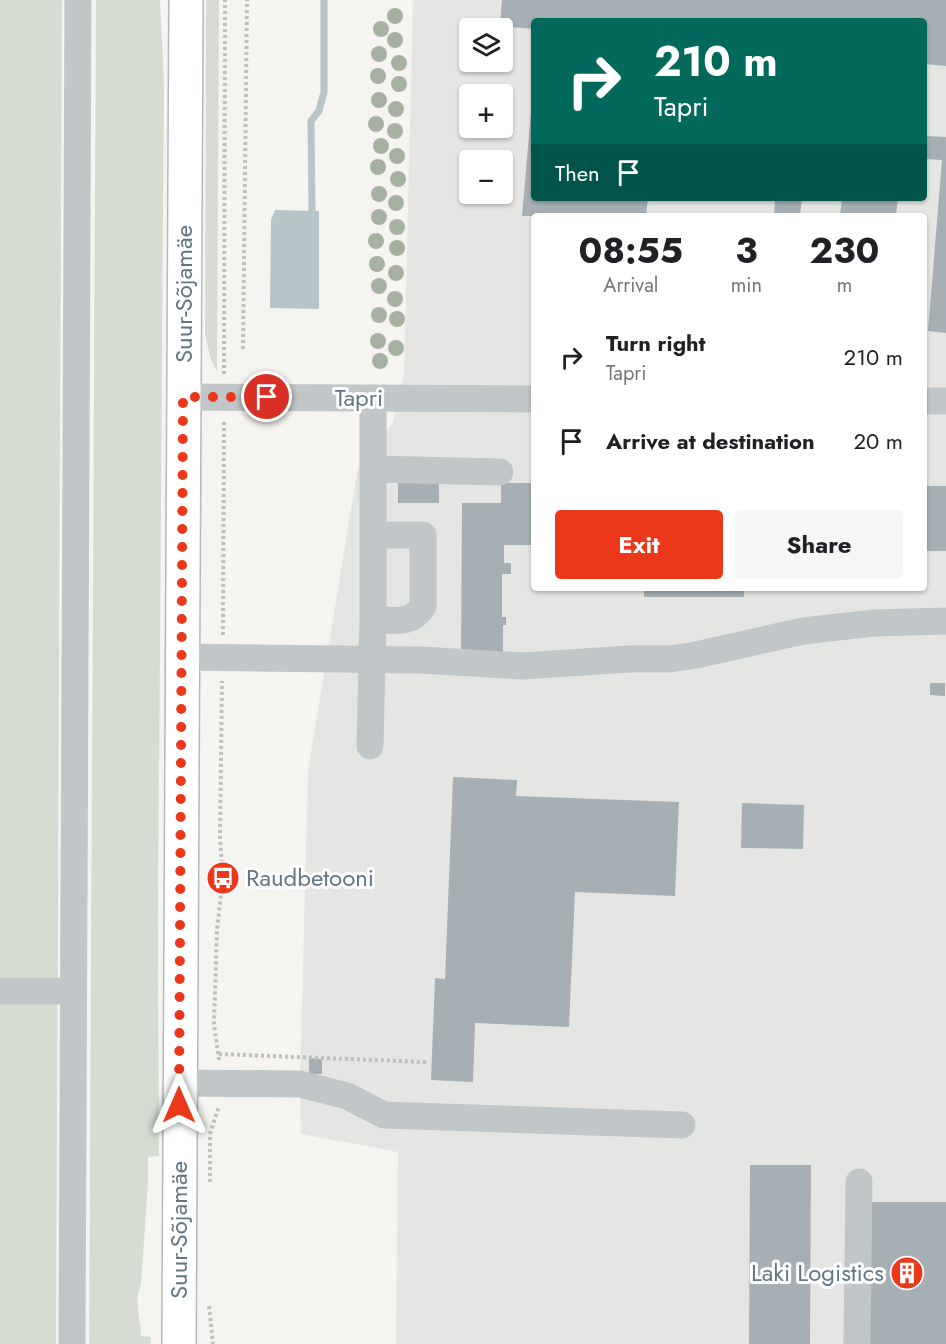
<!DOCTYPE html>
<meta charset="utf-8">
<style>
:root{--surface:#fff;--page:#f6f6f6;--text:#202124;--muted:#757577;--accent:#eb371a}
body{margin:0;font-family:Jost,sans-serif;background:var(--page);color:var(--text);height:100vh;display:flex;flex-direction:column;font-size:22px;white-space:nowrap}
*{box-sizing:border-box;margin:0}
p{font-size:20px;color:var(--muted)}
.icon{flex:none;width:33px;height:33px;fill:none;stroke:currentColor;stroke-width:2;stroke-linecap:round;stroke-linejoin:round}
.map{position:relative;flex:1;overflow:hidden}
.sheet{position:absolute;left:531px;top:213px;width:396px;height:378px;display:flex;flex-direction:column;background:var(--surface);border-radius:6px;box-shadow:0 2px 4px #0004}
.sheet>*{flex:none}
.banner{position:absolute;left:531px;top:18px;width:396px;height:183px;border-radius:6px;box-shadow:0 2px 4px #0004;background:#00695c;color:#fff;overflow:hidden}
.tools{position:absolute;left:459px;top:18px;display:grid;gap:12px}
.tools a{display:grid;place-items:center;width:54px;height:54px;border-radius:6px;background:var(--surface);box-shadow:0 2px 4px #0004;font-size:30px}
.pin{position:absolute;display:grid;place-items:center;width:51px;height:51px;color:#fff;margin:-26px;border:3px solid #fff;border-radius:50%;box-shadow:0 2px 6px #0007}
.me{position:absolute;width:66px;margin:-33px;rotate:0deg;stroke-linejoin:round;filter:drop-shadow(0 0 4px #0008)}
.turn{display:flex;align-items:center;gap:21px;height:126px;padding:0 24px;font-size:27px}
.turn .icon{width:78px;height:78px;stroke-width:2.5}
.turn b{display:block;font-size:42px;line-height:51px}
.then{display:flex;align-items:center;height:57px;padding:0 24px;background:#0003;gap:12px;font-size:22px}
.eta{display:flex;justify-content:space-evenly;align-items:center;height:102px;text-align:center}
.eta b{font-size:36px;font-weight:700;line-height:42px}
.button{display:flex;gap:12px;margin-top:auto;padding:12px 24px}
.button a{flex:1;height:69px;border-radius:6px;background:var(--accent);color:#fff;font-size:24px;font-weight:700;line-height:69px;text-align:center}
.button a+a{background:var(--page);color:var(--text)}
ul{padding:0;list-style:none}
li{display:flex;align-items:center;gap:18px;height:84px;padding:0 24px}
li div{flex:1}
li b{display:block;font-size:22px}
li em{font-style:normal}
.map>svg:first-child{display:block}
.built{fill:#e5e6e4;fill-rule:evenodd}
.green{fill:#d6dcd1}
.water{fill:#b6c5c8}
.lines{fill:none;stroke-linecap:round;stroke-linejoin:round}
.stream{stroke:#b6c5c8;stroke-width:7}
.building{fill:#a6b0b4}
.major-casing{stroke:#b4b9bc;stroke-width:36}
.path{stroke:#bdbfc1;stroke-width:4;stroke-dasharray:3 3;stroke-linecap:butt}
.minor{stroke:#c1c6c8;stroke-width:27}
.major{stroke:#fff;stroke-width:33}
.tree{fill:#a7b1a1}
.route{stroke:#eb371a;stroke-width:10;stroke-dasharray:0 18}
.labels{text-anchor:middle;stroke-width:6;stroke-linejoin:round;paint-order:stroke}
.street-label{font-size:24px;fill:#627783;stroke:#fff}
.poi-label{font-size:24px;fill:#627783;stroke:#fff;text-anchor:start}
</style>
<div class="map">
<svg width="946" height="1344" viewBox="0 0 946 1344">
<rect width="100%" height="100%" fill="#f5f4f0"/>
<path class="built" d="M413 0H946V1344H396L398 1152 301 1134 300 1084 308 770 358 467 393 423 404 373ZM534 21H924V198H534ZM470 28H502V62H470ZM470 94H502V128H470ZM470 160H502V194H470ZM534 216H924V588H534Z"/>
<path class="green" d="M0 0H62L56 1344H0Z
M96 0H160L164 83 158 918 159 1156 148 1157V1182L141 1285C133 1302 141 1318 141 1336L151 1337V1344H89Z
M206 0H219L217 371 210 357 205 333Z"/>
<path class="water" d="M275 210 319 211V309L270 308 271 220Z"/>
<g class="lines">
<path class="stream" d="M312 211 311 121 319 111 324 92V0"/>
</g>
<path class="building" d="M502 0H946V66L924 64V21H534V29L500 26Z
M532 101H534V198H648L646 216H522Z
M924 136 946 137V333L928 331 942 160 924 159Z
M775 198H802L800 216H774Z
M842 198H898L896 216H840Z
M398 482H439V503H398Z
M501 483H534V545H504V563H511V574H502V617H506V625H503V656H461L462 503H501Z
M924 486H946V551H924Z
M644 588H744V597H644Z
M930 683H945V696L930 695Z
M453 777 517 780 516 796 679 802 675 896 575 892 569 1027 475 1023 473 1082 431 1080 435 978 445 979Z
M742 803 804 805 803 849 741 848Z
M309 1058 322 1059V1074H309Z
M750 1165H811L810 1344H749Z
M868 1202H946V1344H868Z"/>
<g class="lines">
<g class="major-casing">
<path id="major" d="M179 1344 186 0"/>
</g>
<path class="path" d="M243 349 247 0
M224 374 225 0
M223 635 224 420
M219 1054 426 1062
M219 1060 214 1024 217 929 223 878 220 838 222 681
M210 1182V1134L219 1106
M209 1306 213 1344"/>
<path class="minor" d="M183 397 534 399
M924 401H946
M373 469 500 472
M373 535H423V606C411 626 393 620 373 619
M182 657 421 660 523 666 629 659H670L696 655 803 631 874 623 946 621
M370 746 373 619V398
M0 991H73
M179 1083 300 1084 347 1096 384 1115 682 1125
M72 1344 78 0
M857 1344 859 1182"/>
<use href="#major" class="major"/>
</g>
<g class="tree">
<circle cx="395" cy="16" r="8"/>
<circle cx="381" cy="29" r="8"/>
<circle cx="395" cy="40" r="8"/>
<circle cx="379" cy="54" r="8"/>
<circle cx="399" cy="63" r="8"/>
<circle cx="378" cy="76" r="8"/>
<circle cx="399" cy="84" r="8"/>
<circle cx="379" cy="100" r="8"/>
<circle cx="396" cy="109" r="8"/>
<circle cx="376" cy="124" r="8"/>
<circle cx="395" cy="131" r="8"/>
<circle cx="381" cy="146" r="8"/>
<circle cx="397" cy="156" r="8"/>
<circle cx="378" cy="167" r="8"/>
<circle cx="398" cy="179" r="8"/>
<circle cx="379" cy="194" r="8"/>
<circle cx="396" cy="203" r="8"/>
<circle cx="379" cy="217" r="8"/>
<circle cx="397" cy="227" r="8"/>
<circle cx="376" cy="241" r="8"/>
<circle cx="397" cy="248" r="8"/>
<circle cx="377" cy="264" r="8"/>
<circle cx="396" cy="273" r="8"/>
<circle cx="379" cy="286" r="8"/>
<circle cx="395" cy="299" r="8"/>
<circle cx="379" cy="315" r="8"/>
<circle cx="397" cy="319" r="8"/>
<circle cx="378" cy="341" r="8"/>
<circle cx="396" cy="348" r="8"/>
<circle cx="380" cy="361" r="8"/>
</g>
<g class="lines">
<path class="route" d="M179 1105 183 397H267"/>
</g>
<defs>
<g id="bus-disc" transform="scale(1.725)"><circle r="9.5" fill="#eb371a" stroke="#fff"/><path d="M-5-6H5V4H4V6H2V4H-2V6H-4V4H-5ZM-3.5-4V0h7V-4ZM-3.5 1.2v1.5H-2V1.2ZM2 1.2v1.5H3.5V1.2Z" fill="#fff"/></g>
<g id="building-disc" transform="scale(1.725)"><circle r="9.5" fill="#eb371a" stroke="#fff"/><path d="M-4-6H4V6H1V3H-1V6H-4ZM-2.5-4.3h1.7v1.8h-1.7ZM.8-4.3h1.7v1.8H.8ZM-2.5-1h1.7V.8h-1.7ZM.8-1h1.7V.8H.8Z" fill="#fff"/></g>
</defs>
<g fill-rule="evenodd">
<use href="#bus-disc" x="223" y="878"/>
<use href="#building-disc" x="907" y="1273"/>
</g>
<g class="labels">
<g class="street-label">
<text transform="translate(184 294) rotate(-90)" y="8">Suur-Sõjamäe</text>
<text x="359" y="406">Tapri</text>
<text transform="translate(179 1230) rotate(-90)" y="8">Suur-Sõjamäe</text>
</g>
<g class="poi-label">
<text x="246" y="886">Raudbetooni</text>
<text x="884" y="1281" text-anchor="end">Laki Logistics</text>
</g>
</g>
</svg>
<div class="tools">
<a><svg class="icon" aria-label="layers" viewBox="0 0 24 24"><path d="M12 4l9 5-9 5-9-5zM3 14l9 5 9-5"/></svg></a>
<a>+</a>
<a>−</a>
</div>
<div class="pin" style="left:267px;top:397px;background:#d93025"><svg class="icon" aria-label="arrive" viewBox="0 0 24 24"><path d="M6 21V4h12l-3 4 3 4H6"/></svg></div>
<svg class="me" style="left:179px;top:1105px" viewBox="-20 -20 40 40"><path d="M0-17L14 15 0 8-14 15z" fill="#eb371a" stroke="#fff" stroke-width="4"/></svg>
<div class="banner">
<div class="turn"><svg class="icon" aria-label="right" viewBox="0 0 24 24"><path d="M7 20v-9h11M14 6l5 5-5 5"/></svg><div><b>210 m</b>Tapri</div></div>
<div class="then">Then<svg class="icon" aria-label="arrive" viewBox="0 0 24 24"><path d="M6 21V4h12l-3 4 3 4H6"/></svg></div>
</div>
<section class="sheet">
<div class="eta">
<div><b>08:55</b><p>Arrival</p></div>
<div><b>3</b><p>min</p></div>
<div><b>230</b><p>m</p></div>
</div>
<ul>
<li><svg class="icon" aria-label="right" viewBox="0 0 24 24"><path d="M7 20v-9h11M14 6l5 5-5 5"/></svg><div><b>Turn right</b><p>Tapri</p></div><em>210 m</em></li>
<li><svg class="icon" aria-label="arrive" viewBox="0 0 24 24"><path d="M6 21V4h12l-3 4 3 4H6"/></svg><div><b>Arrive at destination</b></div><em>20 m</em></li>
</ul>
<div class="button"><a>Exit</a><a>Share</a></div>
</section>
</div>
